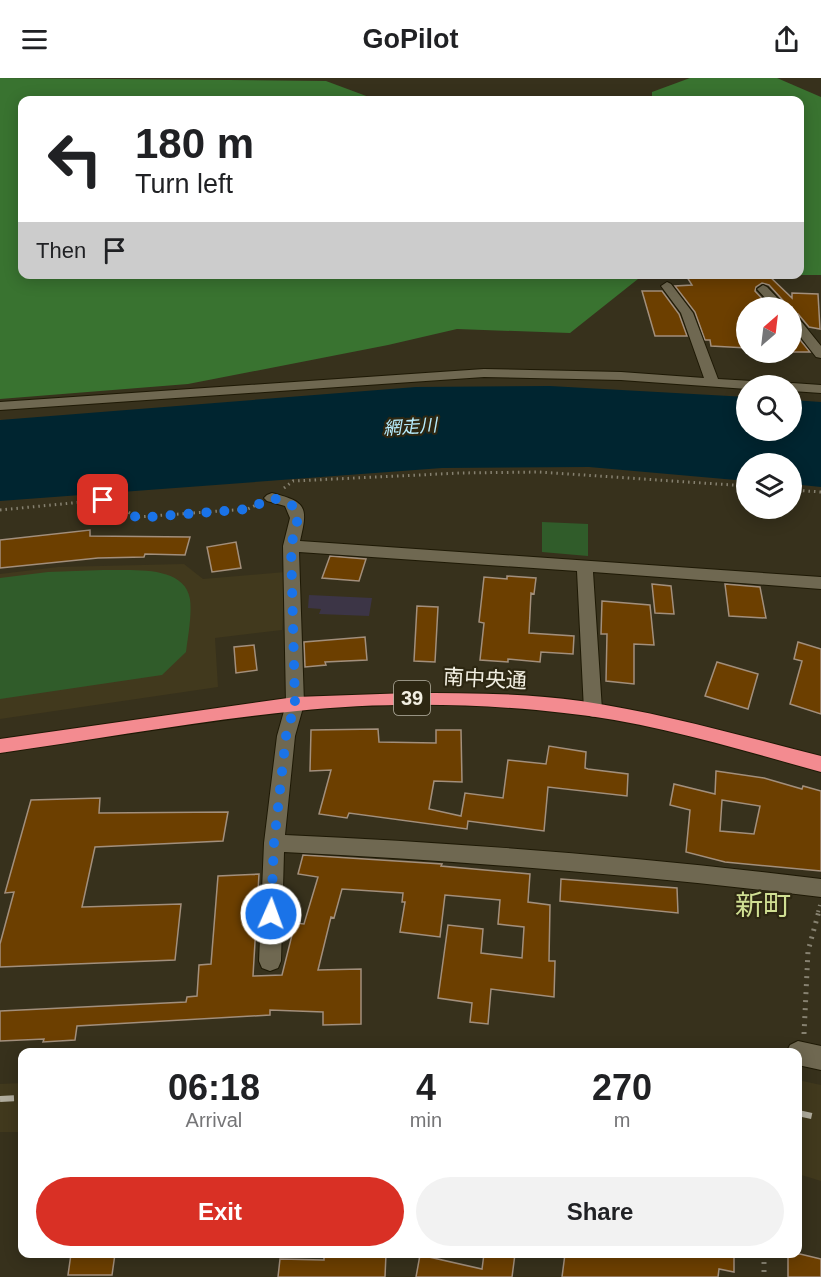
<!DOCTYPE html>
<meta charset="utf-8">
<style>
:root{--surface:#fff;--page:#f2f2f2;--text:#202124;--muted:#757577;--accent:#d93025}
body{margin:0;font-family:Helvetica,"Noto Sans JP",sans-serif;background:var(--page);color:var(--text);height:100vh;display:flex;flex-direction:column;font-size:22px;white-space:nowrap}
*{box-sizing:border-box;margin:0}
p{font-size:20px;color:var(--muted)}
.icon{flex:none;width:33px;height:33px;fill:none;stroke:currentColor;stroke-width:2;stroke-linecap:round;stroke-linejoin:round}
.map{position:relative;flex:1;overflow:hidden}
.sheet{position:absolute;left:18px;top:970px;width:784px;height:210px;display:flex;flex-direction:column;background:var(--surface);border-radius:12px;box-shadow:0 3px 15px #0003}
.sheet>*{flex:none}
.banner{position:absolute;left:18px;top:18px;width:786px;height:183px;border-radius:12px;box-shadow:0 3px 15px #0003;background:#fff;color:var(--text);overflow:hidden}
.needle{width:39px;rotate:28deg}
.tools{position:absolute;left:736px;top:219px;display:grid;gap:12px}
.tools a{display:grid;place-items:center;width:66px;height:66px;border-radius:50%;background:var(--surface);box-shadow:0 3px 15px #0003;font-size:30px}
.pin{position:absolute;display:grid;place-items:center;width:51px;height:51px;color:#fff;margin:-26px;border-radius:12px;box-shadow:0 3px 9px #0006}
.me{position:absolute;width:66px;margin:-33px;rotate:2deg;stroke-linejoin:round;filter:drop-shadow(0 0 4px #0008)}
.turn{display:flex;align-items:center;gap:21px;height:126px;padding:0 18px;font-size:27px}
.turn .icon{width:78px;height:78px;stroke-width:2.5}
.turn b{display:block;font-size:42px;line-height:51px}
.then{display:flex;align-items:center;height:57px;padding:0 18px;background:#0003;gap:12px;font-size:22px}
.eta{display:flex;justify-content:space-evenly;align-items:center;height:102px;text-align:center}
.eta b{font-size:36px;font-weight:700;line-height:42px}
.cta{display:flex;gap:12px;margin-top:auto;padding:12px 18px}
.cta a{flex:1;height:69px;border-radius:36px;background:var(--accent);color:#fff;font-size:24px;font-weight:700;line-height:69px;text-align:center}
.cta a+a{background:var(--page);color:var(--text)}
header{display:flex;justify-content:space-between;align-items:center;height:78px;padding:0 18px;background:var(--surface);font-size:27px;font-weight:700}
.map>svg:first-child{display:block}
.commercial{fill:#3c3546}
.built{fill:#41391d}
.green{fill:#305c2a}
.forest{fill:#397330}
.water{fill:#002530}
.building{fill:#6c3f00;stroke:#a28f7c;stroke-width:1.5;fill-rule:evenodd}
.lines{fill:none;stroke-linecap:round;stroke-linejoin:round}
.minor-casing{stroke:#1e1905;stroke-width:2}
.highway-casing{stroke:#1e1905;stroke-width:2}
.path-far2{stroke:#868170;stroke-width:3;stroke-dasharray:1.5 4;stroke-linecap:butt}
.path-far1{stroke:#868170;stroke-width:4;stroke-dasharray:1.5 4.5;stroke-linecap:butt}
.path{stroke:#868170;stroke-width:5;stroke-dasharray:2 6;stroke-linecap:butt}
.minor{fill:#6f6851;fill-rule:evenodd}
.highway{fill:#f38b90;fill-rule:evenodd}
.rail{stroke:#b1ad9e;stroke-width:6;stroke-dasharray:14 14;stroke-linecap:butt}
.route{stroke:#1a73e8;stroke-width:10;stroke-dasharray:0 18}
.labels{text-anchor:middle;stroke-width:4.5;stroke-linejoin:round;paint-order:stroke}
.far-water-label{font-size:18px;font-style:italic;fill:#b7ecfd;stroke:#2d2712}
.shield{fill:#2d2712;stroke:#b7b3a4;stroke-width:1.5}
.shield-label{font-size:20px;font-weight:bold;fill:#f2efe2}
.street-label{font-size:21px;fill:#f2efe2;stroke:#2d2712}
.near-quarter-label{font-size:28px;fill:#d0df93;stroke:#2d2712}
</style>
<header><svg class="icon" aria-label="menu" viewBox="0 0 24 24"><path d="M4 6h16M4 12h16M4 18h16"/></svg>GoPilot<svg class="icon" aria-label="share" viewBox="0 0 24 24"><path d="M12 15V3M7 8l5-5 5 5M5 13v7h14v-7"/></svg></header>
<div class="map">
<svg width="821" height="1199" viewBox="0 0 821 1199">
<rect width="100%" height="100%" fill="#37311c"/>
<path class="commercial" d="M309 517 372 520 369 538 319 536 321 531 308 530Z"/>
<path class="built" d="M184 486 203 501 285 494 282 552 215 560 218 609 0 641V496L58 489Z
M798 1002 821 1007V1103L798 1096Z
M22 1005V1054H0V1006Z"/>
<path class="green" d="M542 444 588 446V478L542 474Z
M103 492C130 493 184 486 190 521 192 537 188 558 186 574L162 597 0 621V500L48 494Z"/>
<path class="forest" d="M0 0 326 3 377 22H22V196L643 197 570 255 457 251 388 267 188 306 0 321Z
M690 0H777L821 19V197H782L800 196V22H652V14Z"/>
<path class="water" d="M550 308 747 319V352H792V322L821 324V409L792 406V386H747V403L589 389 442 390 0 423V342L416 309Z"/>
<path class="building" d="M685 196H733L734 199 767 196 792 220V215L818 216 820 251 809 249 798 236 792 234V229H789L769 207 762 205 756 209 755 213 770 229 747 230V270L711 268 710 262H705L695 234 675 208 692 207Z
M642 213H662L679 236 687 258H655Z
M792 252 810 274H792Z
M90 452V458L190 459 185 477 145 476 144 479 98 480 0 490V462Z
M236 464 241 490 212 494 207 469Z
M330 478 366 481 359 503 322 500Z
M507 498 536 500 534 516 531 515 529 555 574 558 573 576 541 574 540 584 508 581V584L480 582 484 545 479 544 484 499 507 501Z
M652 506 671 508 674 536 655 535Z
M725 506 760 509 766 540 729 538Z
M602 523 650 527 654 567 634 566V606L606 603 607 556H601Z
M417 528 438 529 435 584 414 583Z
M365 559 367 582 325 584 326 587 305 589 304 564Z
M798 564 821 571V636L790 626 802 583 794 581Z
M254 567 257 592 236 595 234 569Z
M717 584 758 596 748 631 705 618Z
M378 651 379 664 436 665V652H461L462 704 434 703 429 731 461 738 465 715 503 720 508 682 546 686 549 668 586 674 585 690 588 691 628 696 627 718 548 709 544 753 468 743 467 751 349 735 347 740 319 736 331 692 310 693 311 652Z
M716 693 764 700 802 711 803 708 821 713V793L725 784 686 774 690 732 670 727 674 706 715 716ZM722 722 760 728 754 756 720 753Z
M100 720 99 735 228 734 223 763 95 769 82 829 181 826 175 882 0 889V866L14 814 5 815 31 722Z
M303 777 442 786 441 788 530 796 528 824 550 827 549 883H555L554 919 491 911 488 946 470 944 472 925 438 920 448 847 483 851 481 875 522 880 524 849 498 846 500 822 445 817 440 859 400 854 405 824H402L403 815 342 811 334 840 331 839 318 892 361 891V946L323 947V934L270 932V937L77 948 75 962 43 964 44 961 0 963V933L186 924 187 919 197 918 199 887 211 886 218 798 259 796 253 898 282 897 295 845 304 846 318 799 298 796Z
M561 801 677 810 678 835 560 823Z
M71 1176H115L112 1197H68Z
M324 1176H386L385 1199H278L280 1181 324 1182Z
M484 1176H515L512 1199H416L420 1177 482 1191Z
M565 1176H734V1194L719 1191 718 1199H562Z
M788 1176H800L821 1181V1199H788Z"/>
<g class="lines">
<g class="minor-casing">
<path id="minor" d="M667 204 671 206 693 235 718 301 769 304 775 308H747V311L621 302 484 299 0 332V324L484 291 621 294 704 300 681 235 661 208Z
M763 207 767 209 787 230H774L757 211Z
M792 236 796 237 821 268V280L816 279 792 248Z
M792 305 821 307V315L792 313V308H786Z
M272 415C307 424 308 429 300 463L821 499V511L593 494 602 632 600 637 593 639 586 637 584 632 577 493 299 474 304 626 295 658 285 757C464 765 643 779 821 801V819C643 797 464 783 284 774L281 883 278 890 270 893 262 890 259 883 264 765 277 658 286 626 283 468 290 440 285 428 267 423 264 420 267 417Z
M798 963 821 968V992L798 987V975H786L790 967Z"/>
</g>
<g class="highway-casing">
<path id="highway" d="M409 615C466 615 525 615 581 623 662 635 742 658 821 678V694C737 671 651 644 564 635 481 625 380 624 297 633 198 643 99 661 0 675V661L295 619Z"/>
</g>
<path class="path-far2" d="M284 410 293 403 460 395 539 394 747 408
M792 412 821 414
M0 432 103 422 138 439 248 431 258 426"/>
<path class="path-far1" d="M818 834 820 827"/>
<path class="path" d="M804 956 808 873 819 833
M764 1176V1199"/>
<use href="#minor" class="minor"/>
<use href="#highway" class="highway"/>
<path class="rail" d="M0 1021 22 1020
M798 1035 821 1040"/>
</g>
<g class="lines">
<path class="route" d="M103 422 138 440 248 431 272 420 290 425 295 431 298 440 291 468 295 626 286 658 274 765 271 836"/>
</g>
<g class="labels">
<g class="far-water-label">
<text transform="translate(410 349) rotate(-4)" y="6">網走川</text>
</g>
<rect class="shield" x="394" y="603" width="36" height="34" rx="4.5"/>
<g class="shield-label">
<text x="412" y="627">39</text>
</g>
<g class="street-label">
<text transform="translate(485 601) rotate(3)" y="7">南中央通</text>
</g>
<g class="near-quarter-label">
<text x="763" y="837">新町</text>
</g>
</g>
</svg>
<div class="tools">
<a><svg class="needle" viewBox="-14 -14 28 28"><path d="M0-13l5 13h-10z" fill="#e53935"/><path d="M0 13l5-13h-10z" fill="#757577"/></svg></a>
<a><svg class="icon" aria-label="search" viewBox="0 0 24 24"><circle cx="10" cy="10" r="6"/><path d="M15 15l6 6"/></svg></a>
<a><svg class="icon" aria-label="layers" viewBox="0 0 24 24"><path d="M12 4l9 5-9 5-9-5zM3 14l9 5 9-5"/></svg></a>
</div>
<div class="pin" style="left:103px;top:422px;background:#d93025"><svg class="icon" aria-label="arrive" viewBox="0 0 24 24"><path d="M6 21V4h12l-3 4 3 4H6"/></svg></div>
<svg class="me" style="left:271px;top:836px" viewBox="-20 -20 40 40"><circle r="17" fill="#1a73e8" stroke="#fff" stroke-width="3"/><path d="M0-11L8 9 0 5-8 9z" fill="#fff"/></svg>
<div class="banner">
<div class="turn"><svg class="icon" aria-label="left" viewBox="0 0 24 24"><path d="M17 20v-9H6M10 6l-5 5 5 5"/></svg><div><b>180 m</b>Turn left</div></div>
<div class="then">Then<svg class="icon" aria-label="arrive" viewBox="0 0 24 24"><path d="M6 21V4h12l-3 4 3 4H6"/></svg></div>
</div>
<section class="sheet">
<div class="eta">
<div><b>06:18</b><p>Arrival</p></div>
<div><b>4</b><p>min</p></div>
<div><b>270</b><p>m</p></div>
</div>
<div class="cta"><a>Exit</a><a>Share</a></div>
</section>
</div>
